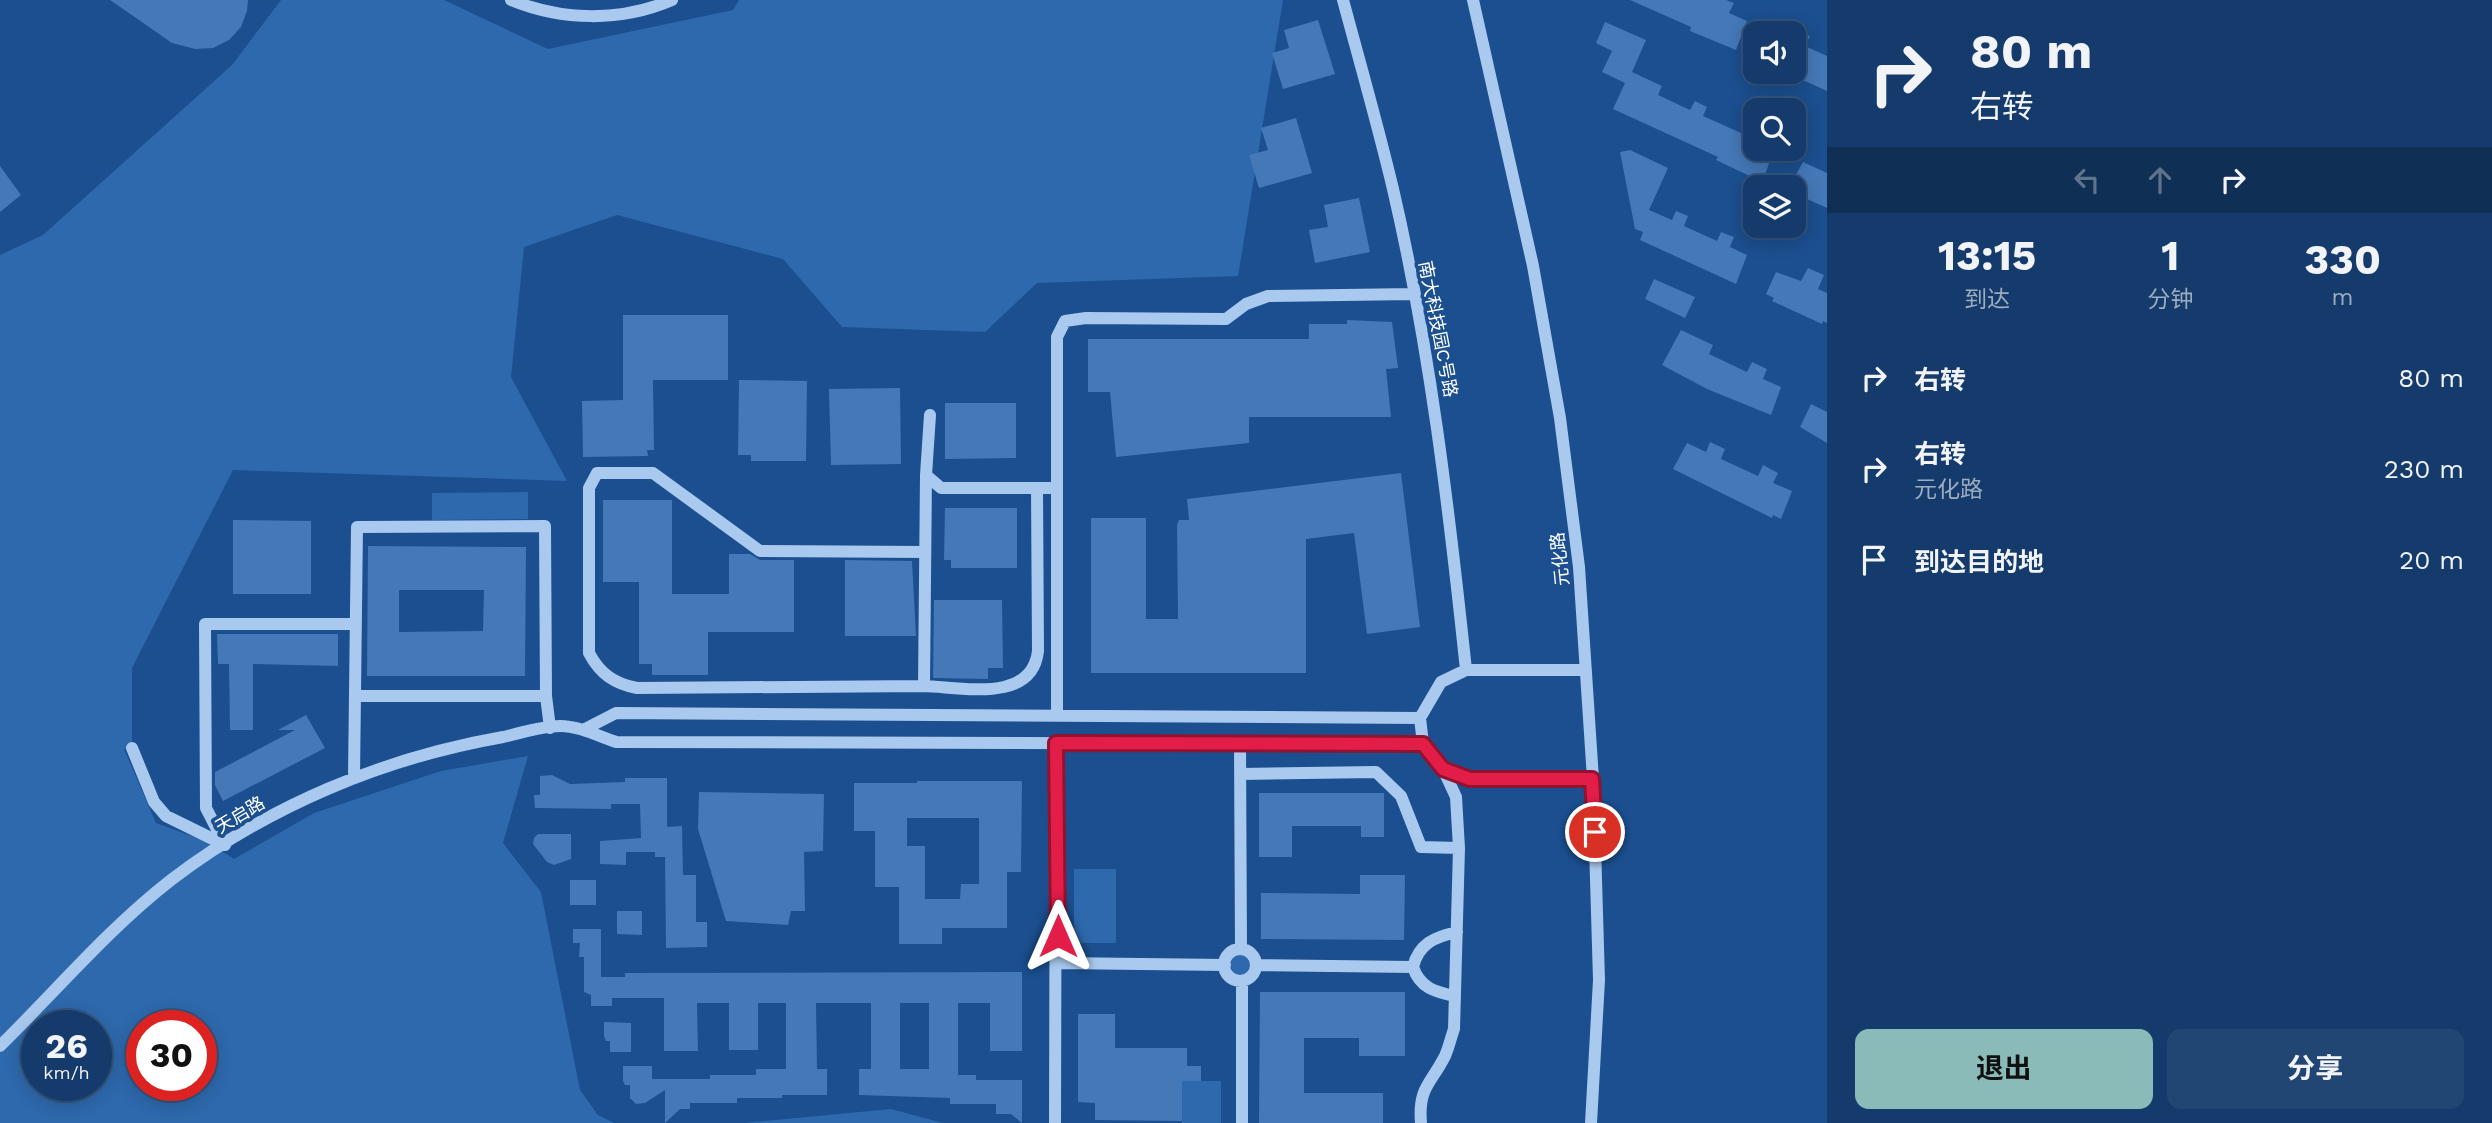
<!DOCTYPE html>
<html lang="zh">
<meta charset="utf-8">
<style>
:root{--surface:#143b6b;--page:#214673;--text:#f1f3f6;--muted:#9dadc1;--line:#33557e;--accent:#8bbbb9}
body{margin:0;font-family:"Work Sans","Noto Sans SC",sans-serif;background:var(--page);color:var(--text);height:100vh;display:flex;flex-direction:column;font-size:26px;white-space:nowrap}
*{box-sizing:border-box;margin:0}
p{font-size:23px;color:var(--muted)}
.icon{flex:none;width:38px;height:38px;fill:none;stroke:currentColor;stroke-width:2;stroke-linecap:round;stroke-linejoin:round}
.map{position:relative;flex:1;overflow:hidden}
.side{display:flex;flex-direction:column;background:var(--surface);width:665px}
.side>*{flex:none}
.guide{background:#143b6b;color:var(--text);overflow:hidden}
.buttons{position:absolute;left:1743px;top:21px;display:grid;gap:14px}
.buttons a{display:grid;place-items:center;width:63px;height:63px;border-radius:14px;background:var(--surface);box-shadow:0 4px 18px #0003,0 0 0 2px var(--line);font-size:35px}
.speed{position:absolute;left:21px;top:1010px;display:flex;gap:14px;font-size:35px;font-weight:700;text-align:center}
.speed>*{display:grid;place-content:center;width:91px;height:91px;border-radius:50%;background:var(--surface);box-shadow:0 4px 18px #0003,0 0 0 2px var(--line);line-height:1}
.speed small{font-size:18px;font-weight:400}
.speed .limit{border:10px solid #d22;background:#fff;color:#111}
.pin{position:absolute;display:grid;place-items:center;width:60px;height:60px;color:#fff;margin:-30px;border:4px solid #fff;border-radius:50%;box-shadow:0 2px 7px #0007}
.me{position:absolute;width:77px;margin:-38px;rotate:0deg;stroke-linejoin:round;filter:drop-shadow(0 0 5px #0008)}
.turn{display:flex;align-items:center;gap:24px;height:147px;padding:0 28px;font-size:32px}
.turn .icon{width:91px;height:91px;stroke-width:2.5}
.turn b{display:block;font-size:49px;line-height:60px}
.lanes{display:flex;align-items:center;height:66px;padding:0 28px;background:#0003;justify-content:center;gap:35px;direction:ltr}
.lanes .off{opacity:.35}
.eta{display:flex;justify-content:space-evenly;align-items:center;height:119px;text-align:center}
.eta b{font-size:42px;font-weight:700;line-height:49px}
.primary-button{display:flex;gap:14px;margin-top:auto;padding:14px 28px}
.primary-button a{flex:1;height:80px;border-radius:14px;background:var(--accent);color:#111;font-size:28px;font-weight:700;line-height:80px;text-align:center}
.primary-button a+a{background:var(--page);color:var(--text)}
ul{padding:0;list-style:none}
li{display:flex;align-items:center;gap:21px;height:91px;padding:0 28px}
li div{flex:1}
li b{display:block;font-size:26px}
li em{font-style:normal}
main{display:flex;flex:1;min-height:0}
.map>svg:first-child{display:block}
.green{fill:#2e69ad;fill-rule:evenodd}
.building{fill:#4478b7;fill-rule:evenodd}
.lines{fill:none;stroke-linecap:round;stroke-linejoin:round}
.minor{stroke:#a9c9ee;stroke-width:12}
.route-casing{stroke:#92132f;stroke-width:18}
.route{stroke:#e11d48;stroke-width:12}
.labels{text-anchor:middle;stroke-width:7;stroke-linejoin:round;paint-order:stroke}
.street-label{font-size:18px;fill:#fff;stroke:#1b4f8f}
</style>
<main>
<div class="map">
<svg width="1827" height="1123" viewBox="0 0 1827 1123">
<rect width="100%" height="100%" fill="#1b4f8f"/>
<path class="green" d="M281 0H444L548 49 733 10 739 0H1283L1238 276 1037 283 985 332 842 327 783 259 617 215 524 247 511 377 567 481 233 470 132 668V748L124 749 156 823 208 842 234 859 314 813 441 771 528 756 503 843 541 892 580 1090 598 1115 614 1123H0V255L43 235 232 65ZM37 1026H96V1085H37ZM142 1026H201V1085H142Z
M528 492V519L432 520V493Z
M1074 869H1116V943H1074Z
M1230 965a11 11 0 1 1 22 0a11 11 0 1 1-22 0Z
M1182 1081H1221V1123H1182Z
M891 1109 943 1123H744Z"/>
<path class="building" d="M110 0H248L247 11 241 27 229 40 213 48 195 49 172 43Z
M1630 0H1726L1734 3 1729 13 1747 21 1736 50 1690 31 1691 27Z
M1318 20 1335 74 1283 89 1272 53 1289 48 1284 30Z
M1605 22 1646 40 1632 72 1662 86 1658 95 1690 110 1695 101 1707 107 1703 116 1741 133 1744 126 1755 130V149H1774L1764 178 1756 174 1754 178 1716 160 1718 157 1613 109 1625 83 1602 72 1612 51 1596 43Z
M1794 29 1810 36 1805 46 1827 56V91L1794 76Z
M1296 118 1312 173 1259 188 1249 155 1268 150 1261 128Z
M1630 150 1668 168 1649 210 1672 220 1676 211 1688 216 1684 226 1717 241 1721 232 1734 237 1730 247 1747 255 1736 284 1640 240 1643 232 1635 229 1620 152Z
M1803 162 1827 173V208L1796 194 1799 187H1789Z
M0 166 21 195 0 212Z
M1359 198 1370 252 1315 263 1309 230 1328 227 1324 205Z
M1808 268 1824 275 1818 289 1827 293V323L1823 321 1822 324 1772 301 1774 298 1766 294 1776 272 1801 281Z
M1654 279 1695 297 1685 318 1645 299Z
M623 315H728V380H653L654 450H647L648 456 583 457 582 401 623 400Z
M1347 320 1392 322 1398 368 1386 369 1391 417H1249V443L1116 457 1110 392H1088V339H1309V324H1347Z
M1681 330 1713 345 1709 354 1747 372 1752 362 1767 369 1763 379 1781 387 1771 415 1707 389 1662 365Z
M739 380 807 381 806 461H751V455H738Z
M900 388 901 464 831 465 829 389Z
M945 403H1016V458L945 459Z
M1811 404 1827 412V443L1800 427Z
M1710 442 1725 449 1721 459 1758 476 1763 465 1778 473 1773 483 1792 491 1781 519 1773 515 1772 518 1673 469 1687 443 1706 452Z
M1401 473 1420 627 1367 634 1354 533 1306 539V673H1091V518H1146V619H1178L1177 525 1179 520H1189L1187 499Z
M603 500H672V594H729V554H750L760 560H794V632H708V675H652V664H639V582H603Z
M945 508H1017V568H951V560H944Z
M233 520 311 521V594H233Z
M368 546 526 547 525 676H367ZM399 590H484L483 631 399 632Z
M845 560 912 561 916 636H845Z
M934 600H1002L1003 668H988V679L933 678Z
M217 634H338V666L253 664V730H230L229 664H218Z
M306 715 325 748 223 801 215 785V772L295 730H278Z
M552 775 570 784 625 782V778H667V827L682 826 683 875H696V922H707V947L666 948 665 857H655V852H626V865L600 864V841L641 838 640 804H611V809L535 808 534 795H540V776Z
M917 781H1022L1021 872H1007V928H942V944H899V887H875V831H854V783H917ZM907 818H979V884H961L960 899H925V846H907Z
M699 792 824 794 823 851 804 852 805 911H791L788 925 726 921 698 829Z
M1259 793H1384V837H1361V826H1292V857H1259Z
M538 834H571V859L554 865 547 862 533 844 534 838Z
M1360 875H1405L1404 940 1261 939V893L1360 894Z
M570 880H596V905H570Z
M617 911H642V935L617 934Z
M573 929H601V977H625V973L1022 972V1051H990V1003H958V1075H976V1080H1022V1123L1011 1114H996V1104H950V1098L859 1095V1069H871V1003H816L817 1069H827V1095H782V1098H737V1103H690V1109H680L665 1123V1090L645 1103 636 1104 630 1098V1085H625L623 1081V1066H652V1079H710V1075H756V1069H786V1003H758V1050H729V1003H697L698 1051H664V998H612V1006H591V995L584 992V957H579L580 943H573ZM900 1003H929V1069H900Z
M1260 992H1405V1056H1359V1038H1304V1093H1383V1123H1259Z
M1078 1014H1115V1048H1187V1066H1201V1081H1182V1121L1095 1120V1103L1078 1102Z
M604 1022 631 1023V1052H610V1041H606L604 1036Z"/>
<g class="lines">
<path class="minor" d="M511 0C562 21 621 22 672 0
M1343 0C1360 63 1378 126 1393 189 1430 348 1449 509 1466 670
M1473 0 1533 266 1560 418 1579 567 1593 779 1599 980 1591 1123
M930 415 926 475 941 488H1057
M926 475 924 686C961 687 1032 704 1038 651L1037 488
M1586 670H1466L1441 682 1420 718 1423 744 1443 769 1470 779H1593
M924 686 637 688C615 684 600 674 589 653V488L597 473H653L760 551 925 552
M356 696H546
M1057 714V337L1065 321 1086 318 1226 319 1246 304 1268 296 1414 294
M583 730 616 713 1420 718
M1240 744 1241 949
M132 748 154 802 166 816 225 845
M1240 774 1376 772 1401 796 1421 847 1459 848
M354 777 357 527 545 526 546 696 550 728
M225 845 206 808 205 624H356
M1224 965a16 16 0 1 1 32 0a16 16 0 1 1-32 0Z
M1058 963 1225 965
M1256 965 1413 967
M1455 996C1435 992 1420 988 1413 967 1419 943 1435 937 1457 932
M0 1046C57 990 108 929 171 880 268 806 383 758 503 737 521 733 542 726 560 726 579 726 598 736 616 742L1423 744
M1055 1123 1056 743
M1242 1123V981
M1421 1123C1418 1087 1431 1084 1445 1056 1449 1047 1451 1037 1454 1029L1459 848 1456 797 1443 769"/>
</g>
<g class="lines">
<g class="route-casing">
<path id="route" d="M1058 936 1056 743 1423 744 1443 769 1470 779H1592L1595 832"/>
</g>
<use href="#route" class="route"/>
</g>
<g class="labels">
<g class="street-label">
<text transform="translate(1438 329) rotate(79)" y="6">南大科技园C号路</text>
<text transform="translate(1560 559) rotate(-96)" y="6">元化路</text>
<text transform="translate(240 815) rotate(-31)" y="6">天启路</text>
</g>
</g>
</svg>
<div class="buttons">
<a><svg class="icon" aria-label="sound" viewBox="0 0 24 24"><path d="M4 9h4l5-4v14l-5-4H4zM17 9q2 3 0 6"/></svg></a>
<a><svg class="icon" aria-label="search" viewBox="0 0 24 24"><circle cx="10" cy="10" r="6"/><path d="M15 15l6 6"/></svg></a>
<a><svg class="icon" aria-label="layers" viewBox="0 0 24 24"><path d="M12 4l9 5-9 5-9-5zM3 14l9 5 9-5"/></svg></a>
</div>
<div class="speed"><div>26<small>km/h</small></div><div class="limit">30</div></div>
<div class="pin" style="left:1595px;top:832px;background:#d93025"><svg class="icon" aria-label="arrive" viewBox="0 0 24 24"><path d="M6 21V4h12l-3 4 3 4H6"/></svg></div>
<svg class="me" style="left:1058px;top:936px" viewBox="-20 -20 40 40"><path d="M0-17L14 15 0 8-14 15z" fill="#e11d48" stroke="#fff" stroke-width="4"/></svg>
</div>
<section class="side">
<div class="guide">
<div class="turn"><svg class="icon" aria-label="right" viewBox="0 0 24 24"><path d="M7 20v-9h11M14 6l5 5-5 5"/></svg><div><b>80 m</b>右转</div></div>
<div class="lanes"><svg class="icon off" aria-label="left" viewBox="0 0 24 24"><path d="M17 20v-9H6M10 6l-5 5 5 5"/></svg><svg class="icon off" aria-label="ahead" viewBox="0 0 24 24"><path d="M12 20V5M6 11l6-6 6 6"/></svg><svg class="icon" aria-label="right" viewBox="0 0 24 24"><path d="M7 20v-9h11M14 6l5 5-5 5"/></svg></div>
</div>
<div class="eta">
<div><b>13:15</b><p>到达</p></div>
<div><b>1</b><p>分钟</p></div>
<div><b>330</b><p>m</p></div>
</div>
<ul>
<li><svg class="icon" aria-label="right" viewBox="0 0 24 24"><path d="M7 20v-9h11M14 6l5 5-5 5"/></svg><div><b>右转</b></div><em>80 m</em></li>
<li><svg class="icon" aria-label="right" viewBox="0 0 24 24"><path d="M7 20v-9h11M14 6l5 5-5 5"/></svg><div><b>右转</b><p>元化路</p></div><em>230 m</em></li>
<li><svg class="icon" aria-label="arrive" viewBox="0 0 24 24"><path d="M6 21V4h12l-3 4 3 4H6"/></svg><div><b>到达目的地</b></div><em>20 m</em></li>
</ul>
<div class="primary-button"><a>退出</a><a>分享</a></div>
</section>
</main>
